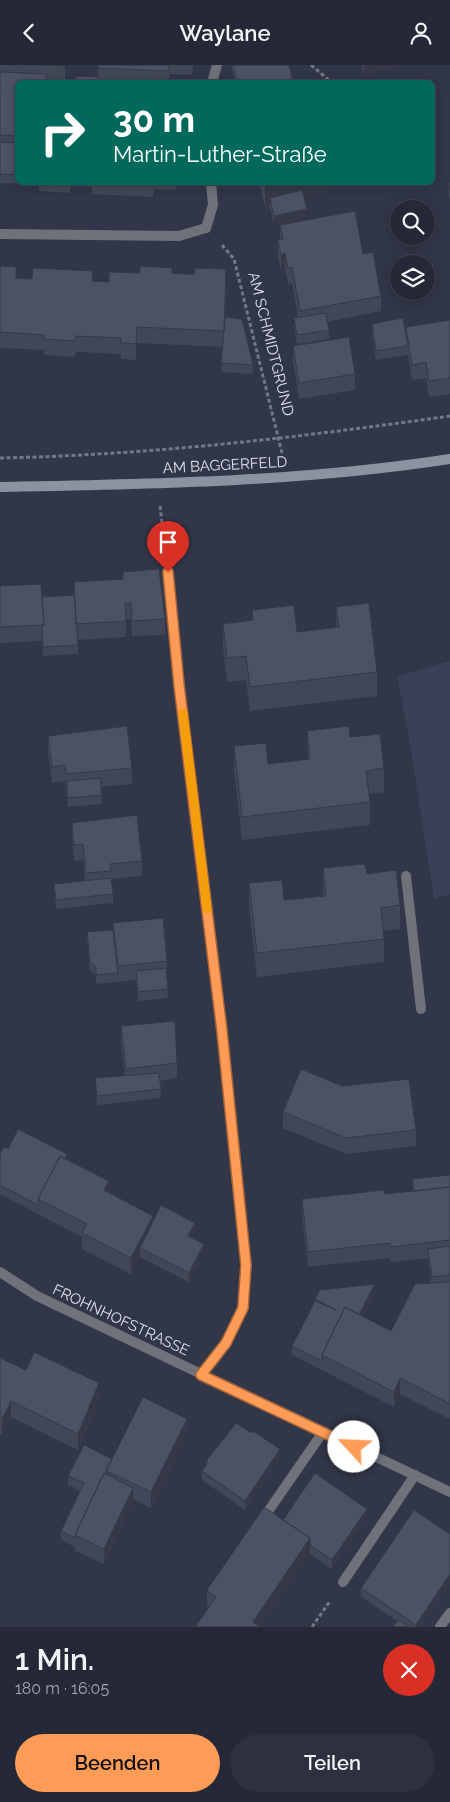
<!DOCTYPE html>
<html lang="de">
<meta charset="utf-8">
<style>
:root{--surface:#252836;--page:#2d303e;--text:#f1f3f6;--muted:#a3a6ad;--line:#424451;--accent:#fe9c57}
body{margin:0;font-family:Raleway,sans-serif;background:var(--page);color:var(--text);height:100vh;display:flex;flex-direction:column;font-size:19px;white-space:nowrap}
*{box-sizing:border-box;margin:0}
p{font-size:16px;color:var(--muted)}
.icon{flex:none;width:28px;height:28px;fill:none;stroke:currentColor;stroke-width:2;stroke-linecap:round;stroke-linejoin:round}
.map{position:relative;height:1562px;overflow:hidden}
.drawer{display:flex;flex-direction:column;background:var(--surface);flex:1}
.drawer>*{flex:none}
.hud{position:absolute;left:15px;top:15px;width:420px;height:105px;border-radius:8px;box-shadow:0 2px 12px #0003,0 0 0 1px var(--line);background:#00695c;color:#fff;overflow:hidden}
.buttons{position:absolute;left:390px;top:135px;display:grid;gap:10px}
.buttons a{display:grid;place-items:center;width:45px;height:45px;border-radius:50%;background:var(--surface);box-shadow:0 2px 12px #0003,0 0 0 1px var(--line);font-size:25px}
.pin{position:absolute;display:grid;place-items:center;width:42px;height:42px;color:#fff;margin:-51px -21px;border-radius:50% 50% 50% 0;rotate:-45deg;box-shadow:0 0 5px #0007}
.pin .icon{rotate:45deg}
.me{position:absolute;width:55px;margin:-28px;rotate:295deg;stroke-linejoin:round;filter:drop-shadow(0 0 4px #0008)}
.turn{display:flex;align-items:center;gap:18px;height:105px;padding:0 15px;font-size:22px}
.turn .icon{width:65px;height:65px;stroke-width:2.5}
.turn b{display:block;font-size:35px;line-height:42px}
.round{display:grid;place-items:center;flex:none;width:52px;height:52px;border-radius:26px;background:var(--page)}
.overview{display:flex;align-items:center;justify-content:space-between;height:85px;padding:0 15px}
h1{font-size:30px;font-weight:600;line-height:38px}
.cta{display:flex;gap:10px;margin-top:auto;padding:10px 15px}
.cta a{flex:1;height:58px;border-radius:30px;background:var(--accent);color:#111;font-size:20px;font-weight:600;line-height:58px;text-align:center}
.cta a+a{background:var(--page);color:var(--text)}
header{display:flex;justify-content:space-between;align-items:center;height:65px;padding:0 15px;background:var(--surface);font-size:22px;font-weight:600}
.map>svg:first-child{display:block}
.built{fill:#394058}
.lines{fill:none;stroke-linecap:round;stroke-linejoin:round}
.path{stroke:#737887;stroke-width:3;stroke-dasharray:4 2.5;stroke-linecap:butt}
.service{stroke:#6f727b;stroke-width:10}
.minor{stroke:#6f727b;stroke-width:10}
.secondary{stroke:#8d92a1;stroke-width:10}
.wall{fill:#414757}
.shaded-wall{fill:#353947}
.building{fill:#4c5265;stroke:#353947}
.route-casing{stroke:#a56539;stroke-width:12}
.route{stroke:#fe9c57;stroke-width:9}
.slow{stroke:#f59e0b;stroke-width:9}
.labels{text-anchor:middle;stroke-width:4.5;stroke-linejoin:round;paint-order:stroke}
.street-label{font-size:15px;fill:#dce0eb;stroke:#313648}
</style>
<header><svg class="icon" aria-label="back" viewBox="0 0 24 24"><path d="M15 5l-7 7 7 7"/></svg>Waylane<svg class="icon" aria-label="person" viewBox="0 0 24 24"><circle cx="12" cy="8" r="4"/><path d="M4 21q1-7 8-7t8 7"/></svg></header>
<div class="map">
<svg width="450" height="1562" viewBox="0 0 450 1562">
<rect width="100%" height="100%" fill="#313648"/>
<path class="built" d="M450 596V829L434 834 409 673 397 611Z"/>
<g class="lines">
<path class="path" d="M311 0 330 16
M222 180 234 194 282 388
M0 393C151 390 301 372 450 351
M160 441 165 485
M312 1562 330 1536"/>
<path class="service" d="M212 18 217 0
M206 163 213 140 211 118
M406 811 421 944
M267 1448 323 1367
M343 1517 415 1410
M440 1562 450 1548"/>
<path class="minor" d="M0 169 179 171 206 163
M168 507 179 620 222 966 246 1200 243 1243 226 1278 201 1309
M0 1207 37 1231 450 1427"/>
<path class="secondary" d="M0 422C150 419 302 417 450 394"/>
</g>
<path class="wall" d="M0 0H65V17L46 16V18H18V118H176V125L154 124V120L153 132 92 129V122L71 121V118L70 128 39 126V119L0 118Z
M98 0H193L192 10 170 9 169 15 180 18H75L98 12Z
M231 0H289L293 17 235 18Z
M362 0H402L364 9Z
M259 118H329V127L304 133 307 153 274 160 270 142H265Z
M448 118H450V136L448 127Z
M280 160 363 189 381 231V246L327 257 329 265V274L297 279 294 262V253L298 252 292 218 288 219 285 204 281 205 278 191V175H280Z
M0 201 16 213 109 217 140 208H172L226 220 225 252 253 300V309L221 307 223 282 137 278 136 295 121 294V289L76 287 75 292 44 290V285L0 283Z
M450 255V329L429 332 426 313 412 315 408 290 376 295 372 268V259L406 270V262Z
M293 281 355 309V325L299 334 293 297Z
M123 507 165 554V570L132 571 131 554H126V572L78 575V589L43 591 42 576 0 578V521L42 532 74 530V517L123 515Z
M336 542 377 607V631L250 646 246 615 227 617 223 582V559L252 555V545L297 567 336 563Z
M307 666 350 672 384 703V727L369 729 370 737V760L242 775 234 705V681L268 699 308 694Z
M48 671 132 703V719L101 722 102 739 68 742 65 716 52 718 48 687Z
M72 758 142 796V811L111 814 113 829V838L56 844 54 819 85 816 83 795 74 796 72 773Z
M323 803 367 809 400 840V864L384 866V897L257 912 249 842V818L284 835 323 831Z
M113 858 167 896V912L168 933 138 936 136 915 96 919V911L90 906 87 876V867L113 865Z
M121 961 177 998V1013L160 1016 161 1033 97 1040 95 1013 125 1011 121 977Z
M283 1047 416 1065V1081L346 1089 283 1063Z
M0 1089 67 1095 109 1128 153 1155 195 1167 192 1173 204 1188 189 1217 140 1192 131 1209 82 1184V1172L0 1129Z
M450 1110V1354L400 1329 394 1342 292 1290V1281L315 1236V1234L375 1228 362 1252 391 1266 431 1218 428 1193 391 1197 390 1193 308 1202 302 1150V1134L385 1129 413 1126 412 1114Z
M0 1293 26 1305 99 1334 78 1385 11 1352 2 1370 0 1369Z
M187 1369 151 1443 133 1434V1438L104 1499 75 1486V1482L61 1475V1466L80 1426 68 1420V1411L112 1394Z
M280 1393 245 1445 202 1415V1406L206 1401V1396Z
M367 1453 332 1504 310 1489 261 1562 207 1541V1525L283 1455Z
M450 1469V1518L420 1562H393L397 1556 361 1532V1523Z"/>
<path class="shaded-wall" d="M364 0H402L364 9Z
M271 118H329V127L272 141 270 133V141L265 142V119Z
M307 144V153L274 160V151Z
M285 188V204L281 205V190Z
M226 204V220L224 282V266Z
M137 262V278L136 295V279Z
M109 1116V1132L104 1125Z
M153 1151V1167L140 1183V1192L131 1209V1193Z
M195 1158V1167L188 1180V1171Z
M204 1179V1188L189 1217V1208Z
M375 1219V1228L356 1264V1255Z
M400 1313V1329L394 1342V1327Z
M99 1318V1334L78 1385V1369Z
M11 1336V1352L2 1370V1354Z
M187 1354V1369L151 1443V1427Z
M280 1384V1393L245 1445V1436Z
M133 1423V1438L104 1499V1484Z
M367 1444V1453L332 1504V1495Z
M310 1473V1489L261 1562 253 1557Z
M450 1509V1518L420 1562H416V1560Z"/>
<path class="building" d="M39 0H65V1Z
M98 0H169V6L98 3Z
M233 0H289L293 17 237 18Z
M0 7 46 9V18H18V71L0 70Z
M76 11 99 12V18H75Z
M156 14 180 16V18H156Z
M308 15 309 18H299Z
M0 77 18 78V110L0 109Z
M448 118H450V127Z
M302 125 307 144 274 151 270 133Z
M355 146 363 189 373 187 381 231 300 246 292 202 288 203 285 188 281 190 278 175 283 174 280 160Z
M0 201 16 202V213L32 214 33 203 93 206 92 216 109 217V207L140 208V201L172 203V208L183 209H194L195 203 226 204 224 266 137 262 136 279 121 278V273L76 271 75 276 44 274V270L0 267Z
M326 248 329 265 297 270 294 253Z
M225 252 242 254 253 300 221 298Z
M403 253 408 281 376 286 372 259Z
M450 255V313L429 316 426 297 412 300 406 262Z
M349 272 355 309 299 318 293 281Z
M159 504 165 554 132 556 131 538H125L126 556 76 559 74 517 123 514V507Z
M41 519 44 560 0 562V521Z
M74 530 78 580 43 582 42 560H44L42 532Z
M369 538 377 607 250 622 246 591 227 593 223 559 253 555 252 545 294 540 297 567 339 562 336 542Z
M127 661 132 703 66 709 65 700 52 702 48 671Z
M349 661 350 672 380 669 384 703 366 706 370 737 242 752 234 681 266 678 268 699 310 694 307 666Z
M100 713 102 730 68 733 67 716Z
M137 750 142 796 110 799 111 806 86 808 83 779 74 780 72 758Z
M365 799 367 809 396 805 400 840 381 843 384 874 257 888 249 818 282 815 284 835 326 831 323 803Z
M111 813 113 829 56 835 54 819Z
M163 853 167 896 118 901 113 858Z
M113 865 118 908 96 910V902L90 897 87 867Z
M166 903 168 924 138 927 136 906Z
M175 956 177 998 126 1004 121 961Z
M301 1004 342 1021 409 1014 416 1065 346 1073 283 1047Z
M159 1008 161 1024 97 1031 95 1013Z
M18 1064 67 1089 65 1094 60 1091 38 1134V1140L0 1120V1089L4 1082 8 1084Z
M60 1091 109 1116 104 1125 153 1151 131 1193 82 1168 87 1159 38 1134Z
M450 1110V1122L414 1126 412 1114Z
M450 1122V1175L391 1182 390 1178 308 1187 302 1134 384 1125 385 1129Z
M161 1140 195 1158 188 1171 204 1179 189 1208 140 1183Z
M450 1181V1210L432 1212 428 1184Z
M450 1215V1339L400 1313 394 1327 322 1290 345 1242 391 1266 415 1219 449 1217Z
M375 1219 359 1250 345 1242 322 1290V1296L292 1281 315 1236 336 1245 315 1234 320 1225Z
M34 1287 99 1318 78 1369 11 1336 2 1354 0 1353V1293L26 1305Z
M143 1332 187 1354 151 1427 106 1406Z
M236 1358 252 1368 253 1366 280 1384 245 1436 202 1406 208 1398 206 1396Z
M84 1380 112 1394 106 1406V1410L104 1408 75 1470V1473L61 1466 84 1418 68 1411Z
M104 1408 133 1423 104 1484 75 1470Z
M315 1408 367 1444 332 1495 310 1480V1473L283 1455Z
M264 1442 310 1473 253 1557 261 1562H195L216 1532 207 1525Z
M414 1445 450 1469V1509L416 1560 361 1523Z
M398 1555 409 1562H393Z"/>
<g class="lines">
<g class="route-casing">
<path id="route" d="M168 507 179 620 222 966 246 1200 243 1243 226 1278 201 1310 354 1382"/>
</g>
<use href="#route" class="route"/>
<path class="slow" d="M183 648 207 844"/>
</g>
<g class="labels">
<g class="street-label">
<text transform="translate(271 279) rotate(76)" y="5">AM SCHMIDTGRUND</text>
<text transform="translate(225 400) rotate(-3)" y="5">AM BAGGERFELD</text>
<text transform="translate(121 1255) rotate(25)" y="5">FROHNHOFSTRASSE</text>
</g>
</g>
</svg>
<div class="buttons">
<a><svg class="icon" aria-label="search" viewBox="0 0 24 24"><circle cx="10" cy="10" r="6"/><path d="M15 15l6 6"/></svg></a>
<a><svg class="icon" aria-label="layers" viewBox="0 0 24 24"><path d="M12 4l9 5-9 5-9-5zM3 14l9 5 9-5"/></svg></a>
</div>
<div class="pin" style="left:168px;top:507px;background:#d93025"><svg class="icon" aria-label="arrive" viewBox="0 0 24 24"><path d="M6 21V4h12l-3 4 3 4H6"/></svg></div>
<svg class="me" style="left:354px;top:1382px" viewBox="-20 -20 40 40"><circle r="19" fill="#fff"/><path d="M0-13L10 11 0 6-10 11z" fill="#fe9c57"/></svg>
<div class="hud">
<div class="turn"><svg class="icon" aria-label="right" viewBox="0 0 24 24"><path d="M7 20v-9h11M14 6l5 5-5 5"/></svg><div><b>30 m</b>Martin-Luther-Straße</div></div>
</div>
</div>
<section class="drawer">
<div class="overview"><div><h1>1 Min.</h1><p>180 m · 16:05</p></div><a class="round" style="background:#d93025;color:#fff"><svg class="icon" aria-label="close" viewBox="0 0 24 24"><path d="M6 6l12 12M18 6L6 18"/></svg></a></div>
<div class="cta"><a>Beenden</a><a>Teilen</a></div>
</section>
